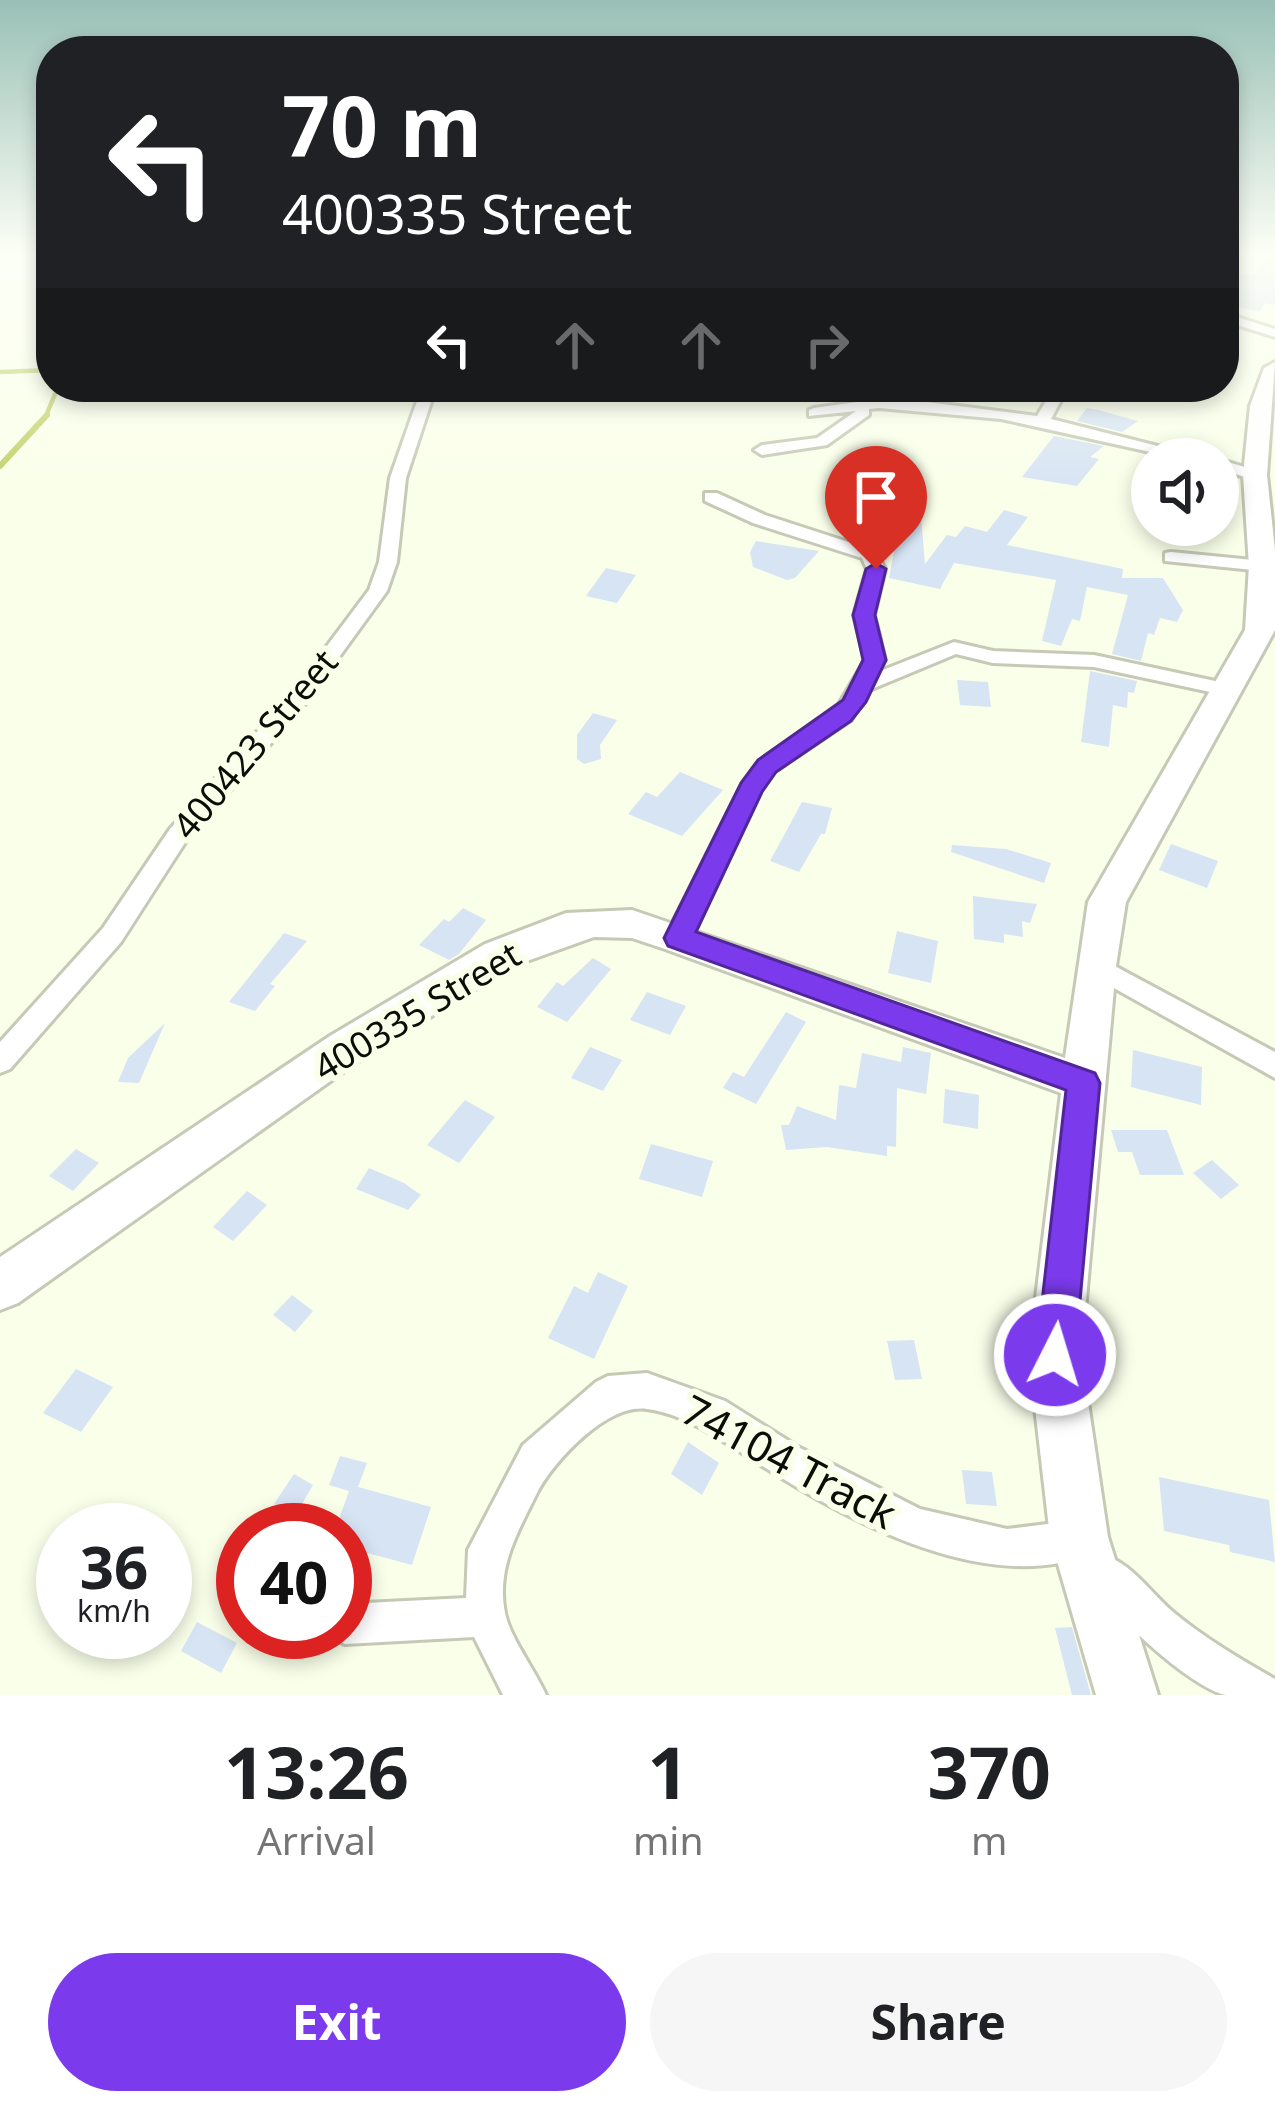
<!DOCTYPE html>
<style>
:root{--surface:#fff;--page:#f6f6f6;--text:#202124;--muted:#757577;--accent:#7c3aed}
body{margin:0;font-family:"Noto Sans",sans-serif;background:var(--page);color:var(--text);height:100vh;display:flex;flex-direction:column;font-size:45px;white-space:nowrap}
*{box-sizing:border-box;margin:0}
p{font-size:39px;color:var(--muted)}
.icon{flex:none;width:66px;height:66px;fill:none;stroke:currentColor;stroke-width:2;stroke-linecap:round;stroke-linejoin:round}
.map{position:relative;height:1695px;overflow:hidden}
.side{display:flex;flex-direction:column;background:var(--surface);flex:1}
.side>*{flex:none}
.banner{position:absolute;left:36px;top:36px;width:1203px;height:366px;border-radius:48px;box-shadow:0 6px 18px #0003;background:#202124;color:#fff;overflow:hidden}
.controls{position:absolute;left:1131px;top:438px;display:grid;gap:24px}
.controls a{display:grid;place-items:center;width:108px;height:108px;border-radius:50%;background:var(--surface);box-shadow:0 6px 18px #0003;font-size:60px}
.speed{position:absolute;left:36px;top:1503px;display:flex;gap:24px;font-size:60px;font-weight:700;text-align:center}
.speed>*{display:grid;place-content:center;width:156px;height:156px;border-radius:50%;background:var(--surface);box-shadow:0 6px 18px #0003;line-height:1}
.speed small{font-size:30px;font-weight:400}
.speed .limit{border:18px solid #d22;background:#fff;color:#111}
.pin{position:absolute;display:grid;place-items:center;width:102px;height:102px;color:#fff;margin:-123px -51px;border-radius:50% 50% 50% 0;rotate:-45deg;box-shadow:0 0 12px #0007}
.pin .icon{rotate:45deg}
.me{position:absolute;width:132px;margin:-66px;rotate:5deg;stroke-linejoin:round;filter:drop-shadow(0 0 9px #0008)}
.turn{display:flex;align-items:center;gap:42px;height:252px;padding:0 48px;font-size:54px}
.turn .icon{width:156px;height:156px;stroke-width:2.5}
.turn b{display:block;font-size:84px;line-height:102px}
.lanes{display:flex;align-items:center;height:114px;padding:0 48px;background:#0003;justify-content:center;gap:60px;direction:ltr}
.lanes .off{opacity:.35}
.eta{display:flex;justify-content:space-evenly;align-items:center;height:204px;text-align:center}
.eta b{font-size:72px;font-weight:700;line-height:84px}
.button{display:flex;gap:24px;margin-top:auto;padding:24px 48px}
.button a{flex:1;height:138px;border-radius:72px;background:var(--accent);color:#fff;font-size:48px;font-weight:700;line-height:138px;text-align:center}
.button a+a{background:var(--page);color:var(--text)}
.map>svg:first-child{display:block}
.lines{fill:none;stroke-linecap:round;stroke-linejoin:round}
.stream-far1{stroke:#c2d16c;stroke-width:4.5}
.stream{stroke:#c2d16c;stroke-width:6}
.building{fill:#d7e4f3}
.street-casing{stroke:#c5c9b5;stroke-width:6}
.secondary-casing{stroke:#c5c9b5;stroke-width:6}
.street{fill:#fff;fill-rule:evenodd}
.secondary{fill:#fff;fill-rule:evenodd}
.route{fill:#7c3aed;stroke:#51269a;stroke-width:3}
.labels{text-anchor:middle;stroke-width:12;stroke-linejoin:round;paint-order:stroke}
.street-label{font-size:36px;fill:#0c0d07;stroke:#faffea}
.near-street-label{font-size:42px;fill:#0c0d07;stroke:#faffea}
</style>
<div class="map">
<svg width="1275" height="1695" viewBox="0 0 1275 1695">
<rect width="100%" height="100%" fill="#faffea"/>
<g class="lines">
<path class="stream-far1" d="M0 372 51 370
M45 418 58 387"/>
<path class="stream" d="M0 466 47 415"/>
</g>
<path class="building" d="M1270 253H1275V305L1265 303 1260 311 1224 305V294L1237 273 1253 275Z
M1087 408 1098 410 1138 421 1122 432 1077 421Z
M1054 436 1104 446 1090 457 1099 459 1077 486 1022 477Z
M860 508 921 517 925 564 947 535 956 537 965 526 987 532 1004 510 1028 517 1007 545 1123 569 1122 578H1163L1183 610 1177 622 1160 618 1154 635 1148 633 1141 661 1112 654 1128 595 1087 587 1080 621 1072 619 1061 646 1042 641 1056 580 954 563 940 589 889 578 897 536 855 526Z
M756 541 819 551 795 578 787 580 753 567 750 552Z
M606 568 636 575 617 603 586 596Z
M1090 671 1137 681 1134 693 1128 692 1127 708 1113 705 1109 747 1081 742Z
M957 680 988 682 991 707 960 705Z
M593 713 617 720 600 745 601 759 584 764 577 759V735Z
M680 772 723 790 682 836 628 814 646 792 657 797Z
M802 802 832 808 825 834H821L799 872 770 861Z
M1171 844 1218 861 1207 888 1159 870Z
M952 845 1006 849 1051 863 1044 883 951 852Z
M973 896 1037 904 1030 923 1022 921 1023 937 1004 934V943L974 939Z
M463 908 486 920 459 954 449 960 419 945 444 919 449 922Z
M897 931 938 941 931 983 888 973Z
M284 933 307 941 270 984 275 986 255 1011 229 1002Z
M593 958 611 969 567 1022 537 1007 557 982 563 986Z
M647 992 686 1006 670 1035 630 1020Z
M786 1012 806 1022 756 1104 723 1088 733 1072 744 1077Z
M165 1023 139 1083 118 1082 128 1058Z
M590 1047 622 1060 603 1091 571 1078Z
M903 1047 931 1053 926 1094 897 1088 896 1147 887 1146V1156L827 1147 786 1150 781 1125H789L797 1106 836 1120 839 1085 856 1088 862 1053 901 1062Z
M1133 1050 1202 1067 1201 1105 1131 1087Z
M945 1089 979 1095 978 1129 943 1123Z
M465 1100 495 1117 459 1163 427 1145Z
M1111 1130H1167L1184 1175H1140L1132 1152H1118Z
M651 1144 713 1161 702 1197 639 1179Z
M76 1149 99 1163 73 1191 49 1176Z
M1212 1160 1239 1185 1221 1199 1193 1173Z
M369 1168 404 1183 421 1195 408 1210 356 1189Z
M247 1191 267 1205 233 1241 213 1227Z
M598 1272 628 1286 594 1359 548 1338 574 1286 588 1293Z
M292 1295 313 1311 295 1332 273 1315Z
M914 1340 922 1379 895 1380 887 1341Z
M76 1369 113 1387 81 1432 43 1413Z
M688 1442 719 1463 702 1495 671 1474Z
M340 1456 367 1463 358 1487 431 1507 412 1565 345 1547V1530H335L349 1491 329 1485Z
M962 1470 992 1472 997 1506 966 1504Z
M294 1474 313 1485 295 1516 274 1504Z
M1159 1477 1269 1500 1275 1562 1230 1552 1229 1545 1164 1531Z
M197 1622 237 1643 221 1673 181 1651Z
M1072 1627 1091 1695H1072L1055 1628Z"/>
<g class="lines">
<g class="street-casing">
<path id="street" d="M1224 313 1275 329V337L1224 321Z
M422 387H436L406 478 397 562 387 591 305 704 186 841 121 942 10 1069 0 1073V1042L103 928 170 829 291 694 369 590 379 562 390 478Z
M1054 387H1068L1051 419 1209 459H1182L1001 419 879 408 869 409V415L827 445 762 455 754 450 762 445 817 438 856 411 809 416V410L814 408 871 400 919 401 1037 416Z
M1218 459 1261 472 1263 475 1255 480 1218 469Z
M705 493H717L765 515 876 551 885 569 874 615 885 660 878 672 954 642 993 651 1094 655 1229 684 1239 690 1229 696 1094 667 993 663 956 654 867 691 851 720 775 771 760 791 687 945H669L665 938 742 784 759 761 835 711 865 660 854 615 867 569 862 558 753 523 705 501Z
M1171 552 1263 561 1272 566 1263 571 1165 561V553Z
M1096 956 1275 1052V1078L1087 973 1083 966 1087 959Z
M647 1373 725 1401 800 1448 920 1509 1007 1529 1080 1520 1094 1525 1099 1539 1094 1553C990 1596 856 1525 769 1470 732 1448 692 1415 647 1409 608 1403 554 1460 537 1493 518 1531 496 1568 505 1613 510 1638 535 1670 546 1695H503L474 1637 345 1644 331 1638 328 1632H345V1604L466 1598 468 1550 523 1445 596 1382 608 1376Z
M1109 1557C1134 1567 1152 1594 1173 1612 1204 1638 1240 1659 1275 1679V1695C1260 1695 1241 1695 1226 1695 1192 1689 1103 1608 1090 1576L1095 1562Z"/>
</g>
<g class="secondary-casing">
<path id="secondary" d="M1275 362 1267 475 1275 550V630L1126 902 1116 966 1081 1355 1108 1537 1158 1695H1096L1050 1537 1029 1355 1061 1093 665 949 632 938 594 937 513 966 360 1060 18 1303 0 1310V1257L330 1036 485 944 566 913 632 910 1065 1058 1088 902 1245 630 1249 566 1243 475 1250 406 1264 368Z"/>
</g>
<use href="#street" class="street"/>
<use href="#secondary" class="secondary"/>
</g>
<linearGradient id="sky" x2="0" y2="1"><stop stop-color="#99c0b6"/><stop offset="0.52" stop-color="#fdfff6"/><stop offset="1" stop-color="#fdfff6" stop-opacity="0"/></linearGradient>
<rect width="1275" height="490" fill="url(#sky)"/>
<path class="route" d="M876 563 886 569 875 615 886 660 866 702 851 721 776 772 762 792 696 932 1095 1073 1100 1083 1075 1355 1069 1369 1055 1374 1042 1369 1036 1355 1066 1090 668 946 664 938 741 783 758 760 843 700 863 660 853 615 866 569Z"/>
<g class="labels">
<g class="street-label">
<text transform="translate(255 744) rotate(-50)" y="13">400423 Street</text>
<text transform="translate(417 1011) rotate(-31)" y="13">400335 Street</text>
</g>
<g class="near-street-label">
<text transform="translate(789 1462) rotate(28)" y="15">74104 Track</text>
</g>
</g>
</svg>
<div class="controls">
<a><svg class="icon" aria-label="sound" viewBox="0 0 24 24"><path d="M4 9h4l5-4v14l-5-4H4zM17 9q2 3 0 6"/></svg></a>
</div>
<div class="speed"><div>36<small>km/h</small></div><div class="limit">40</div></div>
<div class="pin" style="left:876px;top:569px;background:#d93025"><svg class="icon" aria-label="arrive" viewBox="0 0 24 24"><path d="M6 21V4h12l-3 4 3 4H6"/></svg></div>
<svg class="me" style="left:1055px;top:1355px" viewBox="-20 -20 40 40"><circle r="17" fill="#7c3aed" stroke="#fff" stroke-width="3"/><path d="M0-11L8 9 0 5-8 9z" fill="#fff"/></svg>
<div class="banner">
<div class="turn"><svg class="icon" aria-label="left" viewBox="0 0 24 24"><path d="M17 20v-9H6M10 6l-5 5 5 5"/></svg><div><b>70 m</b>400335 Street</div></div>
<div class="lanes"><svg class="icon" aria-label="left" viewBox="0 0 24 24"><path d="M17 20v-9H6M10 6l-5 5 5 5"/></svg><svg class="icon off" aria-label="ahead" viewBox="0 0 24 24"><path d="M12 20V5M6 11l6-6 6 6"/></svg><svg class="icon off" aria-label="ahead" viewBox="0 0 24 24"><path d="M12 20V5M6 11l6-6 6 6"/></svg><svg class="icon off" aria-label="right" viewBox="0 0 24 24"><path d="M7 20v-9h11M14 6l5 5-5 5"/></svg></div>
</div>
</div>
<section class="side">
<div class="eta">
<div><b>13:26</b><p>Arrival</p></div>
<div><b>1</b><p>min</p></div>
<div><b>370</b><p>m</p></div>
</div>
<div class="button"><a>Exit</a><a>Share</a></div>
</section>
